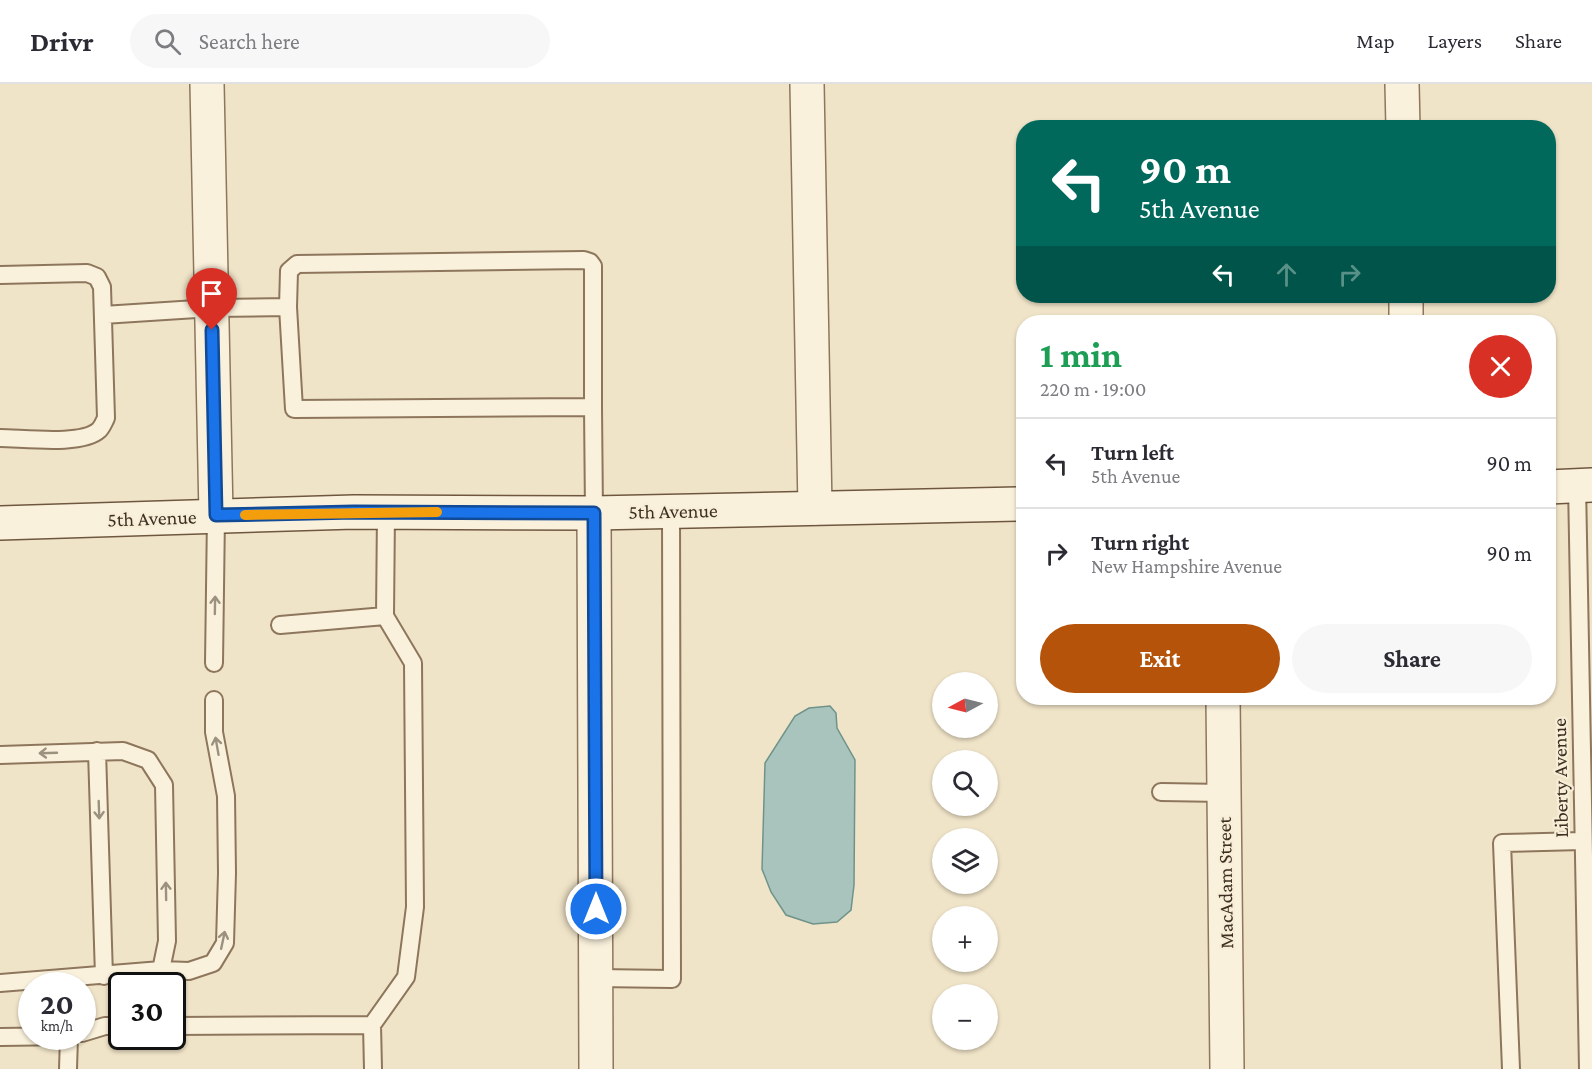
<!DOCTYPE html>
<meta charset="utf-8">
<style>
:root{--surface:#fff;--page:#f7f7f7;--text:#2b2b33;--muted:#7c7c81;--line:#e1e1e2;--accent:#b45309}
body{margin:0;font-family:"Crimson Pro",serif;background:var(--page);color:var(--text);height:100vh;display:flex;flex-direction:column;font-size:22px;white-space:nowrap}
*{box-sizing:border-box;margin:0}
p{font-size:20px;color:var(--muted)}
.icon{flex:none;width:33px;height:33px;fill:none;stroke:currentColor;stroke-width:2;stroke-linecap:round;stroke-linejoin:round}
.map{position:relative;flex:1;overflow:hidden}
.panel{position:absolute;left:1016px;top:231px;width:540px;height:390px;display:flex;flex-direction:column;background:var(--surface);border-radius:24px;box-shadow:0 2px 4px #0004}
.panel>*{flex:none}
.top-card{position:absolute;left:1016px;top:36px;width:540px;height:183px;border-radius:24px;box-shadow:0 2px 4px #0004;background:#00695c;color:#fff;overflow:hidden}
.needle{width:39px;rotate:263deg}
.fabs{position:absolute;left:932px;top:588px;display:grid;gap:12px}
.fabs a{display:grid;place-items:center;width:66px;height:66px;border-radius:50%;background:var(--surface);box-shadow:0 2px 4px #0004;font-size:30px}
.speed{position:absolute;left:18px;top:888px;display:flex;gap:12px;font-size:30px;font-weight:700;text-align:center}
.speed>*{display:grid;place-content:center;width:78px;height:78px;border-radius:50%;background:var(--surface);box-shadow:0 2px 4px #0004;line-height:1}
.speed small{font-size:15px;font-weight:400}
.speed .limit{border:3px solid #111;border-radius:9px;background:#fff;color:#111}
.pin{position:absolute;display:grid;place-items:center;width:51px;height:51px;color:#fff;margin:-62px -26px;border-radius:50% 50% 50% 0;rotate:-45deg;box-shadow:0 0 6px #0007}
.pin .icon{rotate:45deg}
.me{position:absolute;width:66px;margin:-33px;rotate:0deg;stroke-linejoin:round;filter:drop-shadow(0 0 4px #0008)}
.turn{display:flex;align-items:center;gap:21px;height:126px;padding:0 24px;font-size:27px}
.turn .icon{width:78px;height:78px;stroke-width:2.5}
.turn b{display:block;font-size:42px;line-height:51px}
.lanes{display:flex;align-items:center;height:57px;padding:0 24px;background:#0003;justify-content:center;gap:30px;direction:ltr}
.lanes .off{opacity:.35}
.round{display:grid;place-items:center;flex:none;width:63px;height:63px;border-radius:32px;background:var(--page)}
.overview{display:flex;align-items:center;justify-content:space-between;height:102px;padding:0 24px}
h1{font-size:36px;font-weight:700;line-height:45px;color:#1e9e55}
.button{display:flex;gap:12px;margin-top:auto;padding:12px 24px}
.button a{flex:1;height:69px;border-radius:36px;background:var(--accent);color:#fff;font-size:24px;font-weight:700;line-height:69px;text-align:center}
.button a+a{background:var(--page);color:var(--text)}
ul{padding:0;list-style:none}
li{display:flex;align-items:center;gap:18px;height:90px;padding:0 24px;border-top:2px solid var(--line)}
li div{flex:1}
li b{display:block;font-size:22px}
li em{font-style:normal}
header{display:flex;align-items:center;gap:36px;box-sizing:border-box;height:84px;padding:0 30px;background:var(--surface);border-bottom:2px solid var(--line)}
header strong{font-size:28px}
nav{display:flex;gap:33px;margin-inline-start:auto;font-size:21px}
.search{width:420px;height:54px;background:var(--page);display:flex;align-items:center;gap:15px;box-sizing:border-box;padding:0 21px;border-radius:33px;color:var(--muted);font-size:22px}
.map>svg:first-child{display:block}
.water{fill:#a9c4bc;stroke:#6f938a;stroke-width:1.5}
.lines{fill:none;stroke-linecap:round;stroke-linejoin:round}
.lane-casing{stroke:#8d765c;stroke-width:20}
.street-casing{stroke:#8d765c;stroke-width:36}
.secondary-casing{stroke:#6f573f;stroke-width:36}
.lane{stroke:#faf1dc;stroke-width:16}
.street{stroke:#faf1dc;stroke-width:33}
.secondary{stroke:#faf1dc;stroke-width:33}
.oneway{stroke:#9c907e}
.route-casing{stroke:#114b97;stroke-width:15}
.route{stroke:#1a73e8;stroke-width:10}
.slow{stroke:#f59e0b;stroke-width:10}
.labels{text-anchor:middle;stroke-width:4.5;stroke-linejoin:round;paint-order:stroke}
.street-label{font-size:20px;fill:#3d2e20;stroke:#f7eed8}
</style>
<header>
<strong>Drivr</strong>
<div class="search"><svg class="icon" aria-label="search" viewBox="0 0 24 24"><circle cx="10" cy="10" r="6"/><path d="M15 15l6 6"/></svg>Search here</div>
<nav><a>Map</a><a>Layers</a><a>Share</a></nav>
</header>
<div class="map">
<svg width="1592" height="985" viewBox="0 0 1592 985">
<rect width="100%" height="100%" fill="#f0e4c8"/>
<path class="water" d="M830 622 836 629 837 644 855 676 854 801 851 826 837 838 813 840 786 831 771 808 762 785 765 679 795 632 809 624Z"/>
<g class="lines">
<g class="lane-casing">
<path id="lane" d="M0 191 87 189 97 193 102 203 106 334C104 338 102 343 99 346 82 362 23 354 0 354
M288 223 289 187 297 180 584 176 590 178 593 182V323
M103 231 212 224 288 223 294 325 593 323 594 429
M1577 401 1588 985
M280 541 385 532
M214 579 216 431
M97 667 104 892
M0 671 123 667 148 676 164 701 167 857 161 886
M1161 708 1224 709
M596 894 672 895 671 427
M0 899 161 886 189 887 213 879 225 859 227 789 226 712 214 648V616
M372 941 406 893 415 823 413 579 385 532 386 428
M172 942 372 941 373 985
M82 949 105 942H122
M0 953 72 952
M68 985 69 953
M1511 985 1502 759 1582 757"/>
</g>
<g class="street-casing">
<path id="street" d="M207 0 216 431
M807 0 815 424
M1402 0 1403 44
M1406 212V238
M594 429 596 985
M1223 614 1227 985"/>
</g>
<g class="secondary-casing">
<path id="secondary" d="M1548 403 1592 401
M0 439 354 428 594 429 1023 420"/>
</g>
<use href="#lane" class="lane"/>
<use href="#street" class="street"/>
<use href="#secondary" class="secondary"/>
</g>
<defs><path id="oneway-shaft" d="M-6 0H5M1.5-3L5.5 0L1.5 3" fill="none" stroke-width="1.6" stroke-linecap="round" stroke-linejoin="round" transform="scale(1.5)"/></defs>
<g class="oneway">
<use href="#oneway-shaft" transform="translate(215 521) rotate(-89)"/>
<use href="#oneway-shaft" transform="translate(217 662) rotate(-100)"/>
<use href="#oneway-shaft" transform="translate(48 669) rotate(178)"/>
<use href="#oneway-shaft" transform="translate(99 726) rotate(88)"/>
<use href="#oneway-shaft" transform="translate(166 807) rotate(-91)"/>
<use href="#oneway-shaft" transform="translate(223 856) rotate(-78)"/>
</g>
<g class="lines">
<g class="route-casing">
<path id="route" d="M212 246 216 431 354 428 594 429 596 825"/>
</g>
<use href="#route" class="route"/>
<path class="slow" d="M245 431 437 428"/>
</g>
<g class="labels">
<g class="street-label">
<text transform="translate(673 427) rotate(-1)" y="7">5th Avenue</text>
<text transform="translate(152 434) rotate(-2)" y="7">5th Avenue</text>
<text transform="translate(1560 694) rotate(-91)" y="7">Liberty Avenue</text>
<text transform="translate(1225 799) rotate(-91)" y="7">MacAdam Street</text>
</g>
</g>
</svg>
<div class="fabs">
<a><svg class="needle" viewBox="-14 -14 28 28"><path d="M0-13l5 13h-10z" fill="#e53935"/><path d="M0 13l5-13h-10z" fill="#7c7c81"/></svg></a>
<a><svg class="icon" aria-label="search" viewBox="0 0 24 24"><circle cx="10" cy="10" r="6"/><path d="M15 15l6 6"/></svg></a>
<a><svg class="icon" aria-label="layers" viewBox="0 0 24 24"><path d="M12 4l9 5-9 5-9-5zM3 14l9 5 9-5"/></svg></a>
<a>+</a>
<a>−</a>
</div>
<div class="speed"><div>20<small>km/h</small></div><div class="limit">30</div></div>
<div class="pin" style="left:212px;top:246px;background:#d93025"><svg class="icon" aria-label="arrive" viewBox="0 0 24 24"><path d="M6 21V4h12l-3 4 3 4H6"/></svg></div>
<svg class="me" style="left:596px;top:825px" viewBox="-20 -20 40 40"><circle r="17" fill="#1a73e8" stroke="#fff" stroke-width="3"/><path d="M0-11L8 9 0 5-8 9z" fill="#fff"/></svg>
<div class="top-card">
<div class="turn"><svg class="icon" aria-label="left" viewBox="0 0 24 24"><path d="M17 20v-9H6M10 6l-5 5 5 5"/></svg><div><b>90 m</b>5th Avenue</div></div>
<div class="lanes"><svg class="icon" aria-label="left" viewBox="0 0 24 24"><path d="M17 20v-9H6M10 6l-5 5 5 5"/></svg><svg class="icon off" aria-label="ahead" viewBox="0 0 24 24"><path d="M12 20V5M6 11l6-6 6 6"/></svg><svg class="icon off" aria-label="right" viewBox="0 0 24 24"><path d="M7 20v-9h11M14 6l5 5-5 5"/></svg></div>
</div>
<section class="panel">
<div class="overview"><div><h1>1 min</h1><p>220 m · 19:00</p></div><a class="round" style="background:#d93025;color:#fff"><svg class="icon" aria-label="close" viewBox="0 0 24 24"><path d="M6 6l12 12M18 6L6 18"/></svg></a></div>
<ul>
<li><svg class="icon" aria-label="left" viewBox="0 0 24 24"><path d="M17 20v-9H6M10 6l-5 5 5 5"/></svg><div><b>Turn left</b><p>5th Avenue</p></div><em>90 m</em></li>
<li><svg class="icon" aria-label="right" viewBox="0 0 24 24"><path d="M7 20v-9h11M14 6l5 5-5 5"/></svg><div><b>Turn right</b><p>New Hampshire Avenue</p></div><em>90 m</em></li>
</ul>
<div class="button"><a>Exit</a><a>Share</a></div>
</section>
</div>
